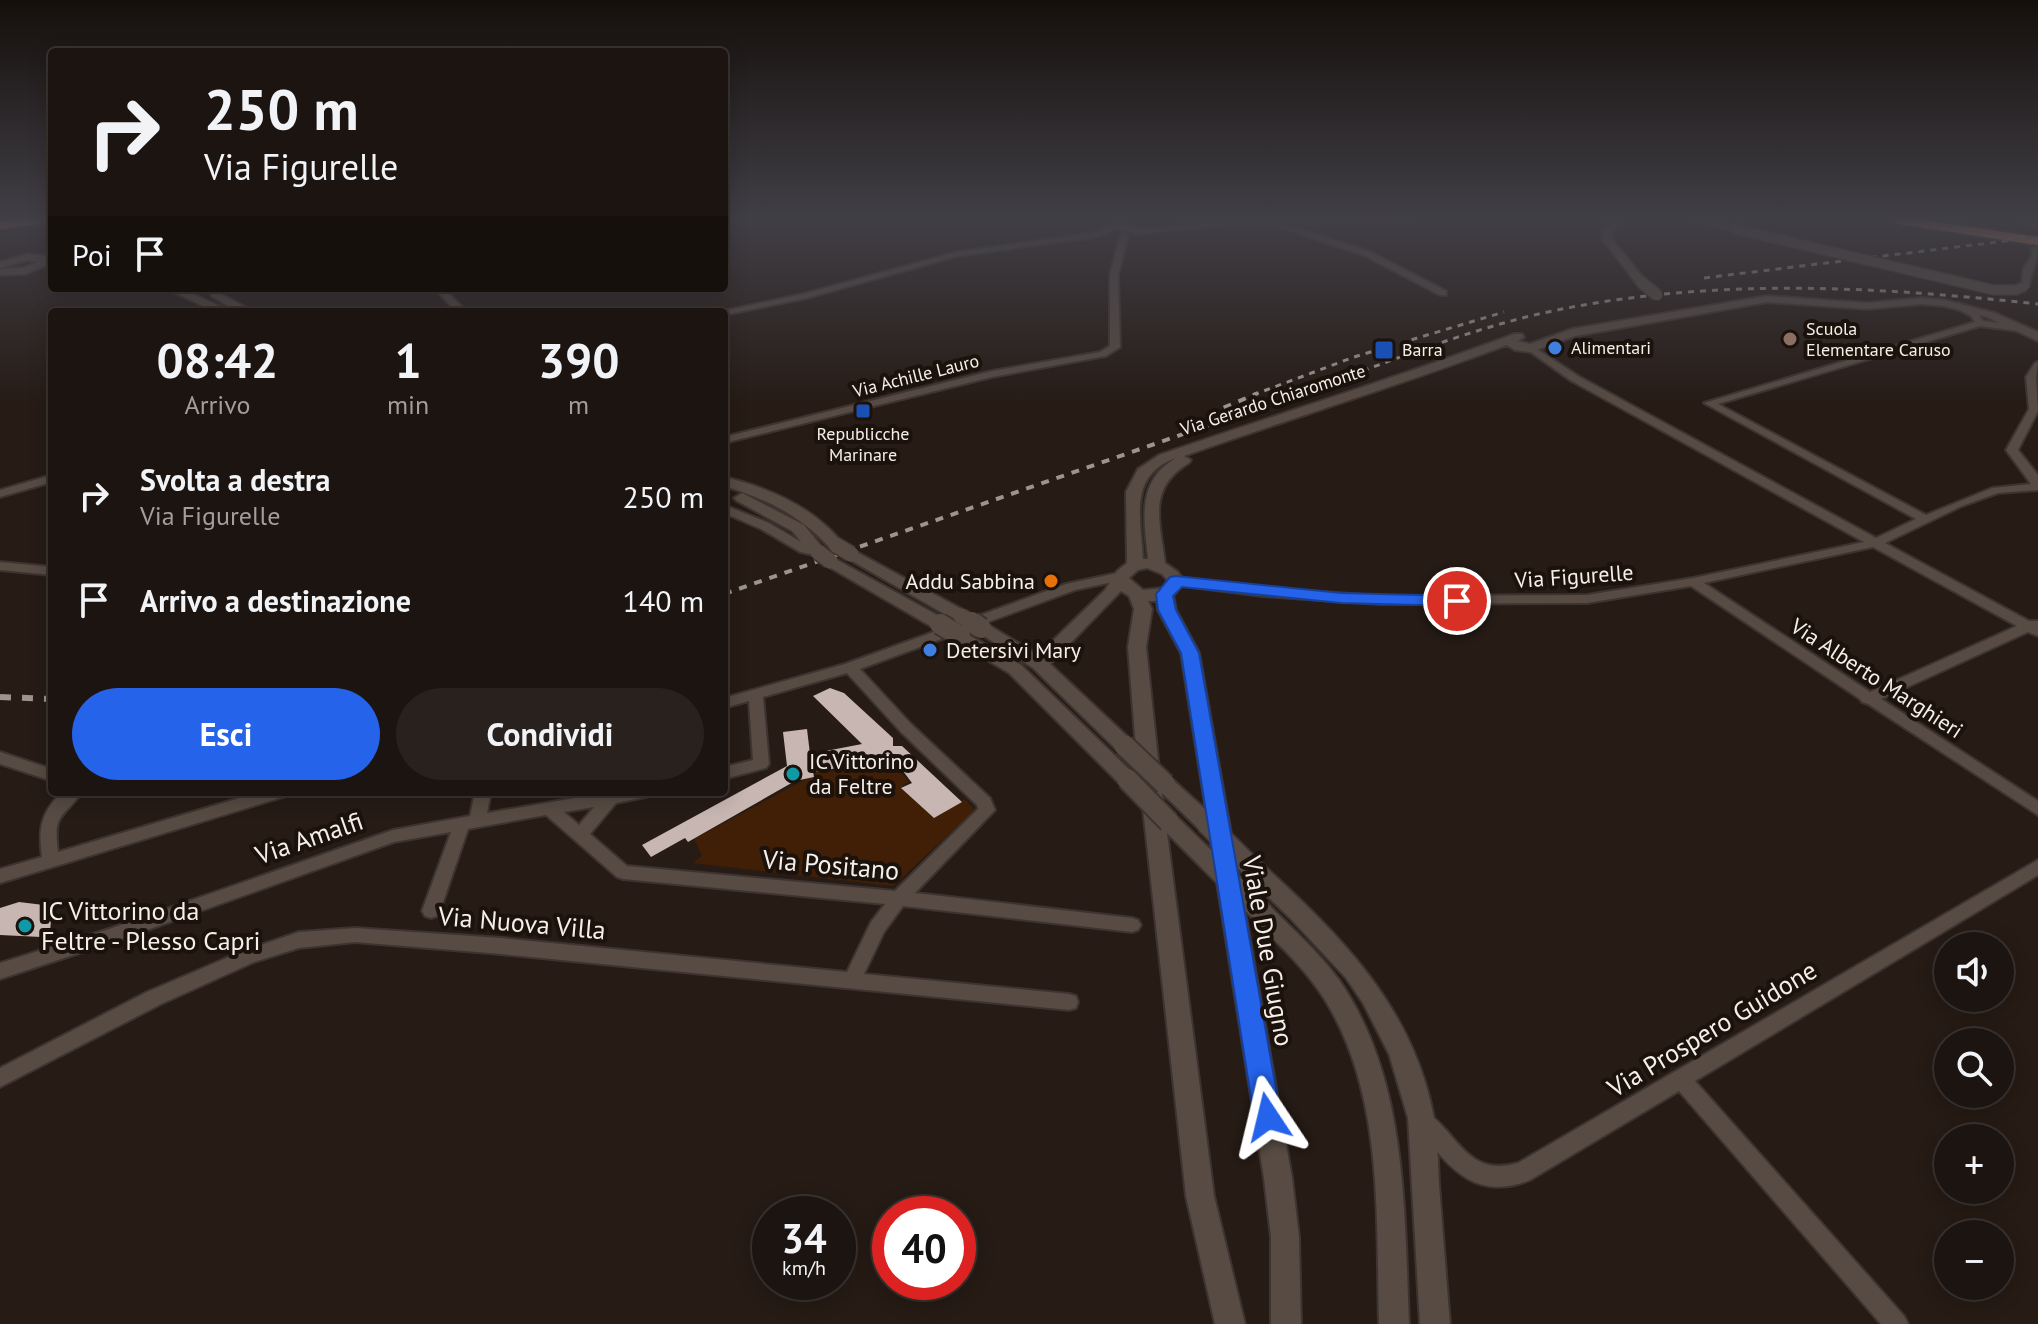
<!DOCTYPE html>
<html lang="it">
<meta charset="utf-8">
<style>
:root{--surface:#1c1410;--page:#29211e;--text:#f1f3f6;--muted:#a09e9f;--line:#3a3330;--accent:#2563eb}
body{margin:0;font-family:"PT Sans",sans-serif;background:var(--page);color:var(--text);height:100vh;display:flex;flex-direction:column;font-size:30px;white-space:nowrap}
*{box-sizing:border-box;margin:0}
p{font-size:26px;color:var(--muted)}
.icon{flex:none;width:44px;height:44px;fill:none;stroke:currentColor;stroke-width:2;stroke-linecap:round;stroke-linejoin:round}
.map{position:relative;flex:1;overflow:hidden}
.panel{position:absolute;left:48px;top:308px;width:680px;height:488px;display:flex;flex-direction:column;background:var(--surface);border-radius:8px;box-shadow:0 4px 20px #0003,0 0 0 2px var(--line)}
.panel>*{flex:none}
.top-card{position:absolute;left:48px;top:48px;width:680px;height:244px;border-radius:8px;box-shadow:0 4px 20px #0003,0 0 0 2px var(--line);background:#1c1410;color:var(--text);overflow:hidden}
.fabs{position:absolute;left:1934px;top:932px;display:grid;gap:16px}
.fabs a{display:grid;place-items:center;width:80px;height:80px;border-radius:50%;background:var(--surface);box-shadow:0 4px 20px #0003,0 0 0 2px var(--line);font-size:40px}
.speed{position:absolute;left:752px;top:1196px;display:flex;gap:16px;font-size:40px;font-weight:700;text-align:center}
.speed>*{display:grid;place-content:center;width:104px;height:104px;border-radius:50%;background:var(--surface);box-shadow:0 4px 20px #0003,0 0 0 2px var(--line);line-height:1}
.speed small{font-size:20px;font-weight:400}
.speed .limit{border:12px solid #d22;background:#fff;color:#111}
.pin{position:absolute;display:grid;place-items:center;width:68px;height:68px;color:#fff;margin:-34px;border:4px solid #fff;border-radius:50%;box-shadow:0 2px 8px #0007}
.me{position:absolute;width:88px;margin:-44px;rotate:350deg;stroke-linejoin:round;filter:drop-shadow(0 0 6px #0008)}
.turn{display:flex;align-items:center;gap:28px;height:168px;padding:0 24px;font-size:36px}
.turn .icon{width:104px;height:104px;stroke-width:2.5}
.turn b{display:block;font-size:56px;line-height:68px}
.then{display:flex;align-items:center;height:76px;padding:0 24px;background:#0003;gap:16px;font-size:30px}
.eta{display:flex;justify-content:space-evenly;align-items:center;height:136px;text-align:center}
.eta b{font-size:48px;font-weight:700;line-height:56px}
.action{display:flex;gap:16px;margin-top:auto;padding:16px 24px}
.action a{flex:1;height:92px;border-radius:48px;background:var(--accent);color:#fff;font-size:32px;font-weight:700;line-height:92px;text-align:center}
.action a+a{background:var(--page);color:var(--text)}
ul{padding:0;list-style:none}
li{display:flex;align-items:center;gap:24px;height:104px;padding:0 24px}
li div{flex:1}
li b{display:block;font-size:30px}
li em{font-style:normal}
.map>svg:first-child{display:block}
.green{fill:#411f07}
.building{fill:#c7b6b1}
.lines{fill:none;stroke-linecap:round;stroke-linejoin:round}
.street-casing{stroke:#3d3431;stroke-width:4}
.secondary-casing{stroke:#3d3431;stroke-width:4}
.highway-casing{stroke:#3d3431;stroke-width:4}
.street{fill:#574b43;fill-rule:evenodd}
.secondary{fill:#574b43;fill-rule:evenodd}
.highway{fill:#ef8b65;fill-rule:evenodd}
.rail-far2{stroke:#9d948e;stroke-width:3;stroke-dasharray:6 6;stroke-linecap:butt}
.rail-far1{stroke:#9d948e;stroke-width:4;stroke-dasharray:8 8;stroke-linecap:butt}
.rail{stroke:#9d948e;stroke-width:6;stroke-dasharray:11 11;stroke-linecap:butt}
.street-bridge-casing{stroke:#3d3431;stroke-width:12;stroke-linecap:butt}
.secondary-bridge-far2-casing{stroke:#3d3431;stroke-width:14;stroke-linecap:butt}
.secondary-bridge-far1-casing{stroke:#3d3431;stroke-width:18;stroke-linecap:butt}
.secondary-bridge-casing{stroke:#3d3431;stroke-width:24;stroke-linecap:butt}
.street-bridge{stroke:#574b43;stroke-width:9}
.secondary-bridge-far2{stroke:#574b43;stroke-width:11}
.secondary-bridge-far1{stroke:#574b43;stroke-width:15}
.secondary-bridge{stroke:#574b43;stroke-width:20}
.route{fill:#2563eb;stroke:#184099;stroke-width:2}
.education-dot{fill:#8d6e63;stroke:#1c120c;stroke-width:3}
.shop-dot{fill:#3f7fe0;stroke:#1c120c;stroke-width:3}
.transit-dot{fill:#1a4fb4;stroke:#1c120c;stroke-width:3}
.food-dot{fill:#e8710a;stroke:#1c120c;stroke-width:3}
.culture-dot{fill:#0f9aa8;stroke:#1c120c;stroke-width:3}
.labels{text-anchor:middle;stroke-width:8;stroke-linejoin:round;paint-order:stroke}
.far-poi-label{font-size:18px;fill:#f5eee9;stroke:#1c120c;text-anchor:start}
.far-street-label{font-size:18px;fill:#f5eee9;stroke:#1c120c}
.street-label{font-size:22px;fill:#f5eee9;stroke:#1c120c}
.poi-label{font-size:22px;fill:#f5eee9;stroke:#1c120c;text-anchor:start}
.near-street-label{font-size:26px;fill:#f5eee9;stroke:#1c120c}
.near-poi-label{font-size:26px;fill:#f5eee9;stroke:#1c120c;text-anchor:start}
</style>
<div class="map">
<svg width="2038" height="1324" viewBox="0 0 2038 1324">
<rect width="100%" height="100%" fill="#261b15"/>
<path class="green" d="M883 762 891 763 909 781 902 786 935 817 965 799 975 810 893 886 693 863 702 856 694 839 806 779 816 777 815 770 820 769 822 773Z"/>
<path class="building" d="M830 688 844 693 893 738V746H902L962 802 934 818 901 788 912 783 894 759 813 772 814 777 795 781 688 842 685 838 651 857 642 845 787 766 783 732 807 729 810 754 862 744 813 696Z
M19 902 52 906 50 933 41 937 0 935V908Z"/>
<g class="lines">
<g class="street-casing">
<path id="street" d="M1415 220 1411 222 1284 224 1371 252 1446 291V295H1440L1365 256 1274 225H1231L1138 234 1116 229 1096 237 958 256 807 298 724 315V312H719L803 294 957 252 1094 233 1115 224 1145 229 1231 221Z
M1690 220H1704L1739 229 1735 231Z
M2024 220H2032L2035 226 2028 228Z
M1124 234 1128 236 1118 275 1120 347 1106 356 992 377 724 443V437L992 371 1100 352 1110 346V275L1120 236Z
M2035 247H2038C2038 261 2031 272 2029 286L2022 288 2023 270 2032 255 2031 249Z
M434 288H443L467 312H457Z
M1959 303 1977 312 1983 321 2019 325 2024 328 2019 331 1980 326 1718 404 1926 515 1992 488 2031 484 2006 450 2029 409 2026 377 2035 363 2038 362 2036 377 2038 411 2018 450 2038 475V490L1998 493 1962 506 1885 543 2029 621H2038V636L2028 632 1881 699 2038 801V815L1868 704 1862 702 1860 699 1691 586 1587 603 1380 604 1263 596 1176 585 1170 581 1176 577 1263 588 1380 596 1587 595 1693 578 1864 542 1570 380 1528 350 1526 348 1531 345 1578 376 1876 538 1916 519 1704 403 1975 322 1971 316 1956 308V304ZM1873 547 2017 626 1870 692 1704 583Z
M52 475V482L0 497V490Z
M724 505 769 523 808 546 822 549 824 552 818 556 800 552 761 529 724 513Z
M0 562 52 567V575L0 570Z
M1122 572 1128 576 1127 579 1075 590 860 669 911 724 990 798 995 810 915 893 1132 918 1138 920 1141 925 1138 930 1132 932 903 906 884 932 864 974 1069 994 1076 996 1078 1002 1076 1008 1069 1010 501 954 355 942 299 948 254 962 161 1004 0 1087V1068L147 992 243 951 299 932 355 928 501 938 847 972 871 922 885 904 623 879 617 877 546 815 468 829 440 911 437 916 431 918 425 916 422 911 451 832 394 842 119 940 0 979V963L112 928 393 830 470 816 475 792H491L487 813 610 792H652L650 796 616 803 590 834 627 866 895 891 978 809 977 805 901 732 847 673 763 697 769 764 766 768 724 779V767L753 760 749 701 724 708V698L845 664 1066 584ZM594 807 579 825 564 812Z
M0 752 52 769V781L0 764Z
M63 792H82C62 820 53 812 58 852L260 792H288L286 796 0 883V869L42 857C38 829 41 811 63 792Z
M2038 860V875L1695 1081 1904 1316 1908 1324H1881L1679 1091 1530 1180C1488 1197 1461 1181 1435 1149 1428 1141 1420 1133 1416 1123L1419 1116 1426 1113C1435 1117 1439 1123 1446 1130 1468 1156 1482 1173 1518 1163Z"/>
</g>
<g class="secondary-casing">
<path id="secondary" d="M1612 220H1622L1613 231 1612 239 1645 280V284H1637L1602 239 1603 230Z
M28 254 52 257V263L25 274 0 275V269L23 268 38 262 28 260 0 268V262Z
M165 288H180L232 312H216Z
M215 291 251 310 253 312H239L211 296V292Z
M1767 296 1867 303 1922 298 1944 300 1995 313 2038 332V341L1987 317 1944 306 1922 304 1867 309 1767 302 1575 336 1531 352 1515 350 1507 345C1401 385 1292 418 1184 456L1191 460 1189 463C1147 488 1160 521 1165 563L1178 572 1184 581 1173 596 1176 610 1199 653 1292 1178 1299 1237 1301 1324H1271V1237L1264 1178 1215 870 1203 869 1167 833 1214 1196 1245 1324H1215L1186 1196 1135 736 1128 647 1134 609 1129 596 1121 591 1050 664 1131 740 1134 745 1131 750H1117L1033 668 972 628 975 624H987L1038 655 1105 590 1117 571 1127 563 1126 492 1138 469 1159 455C1277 414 1397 378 1514 334H1522L1524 337 1518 341 1530 344 1572 329ZM1176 458C1136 481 1144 519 1148 559H1143C1141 518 1128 475 1176 458ZM1147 568 1162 574 1168 581 1163 588 1143 590 1129 578 1138 570ZM1148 601H1157L1158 610 1181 653 1206 810 1172 779 1160 778 1146 647 1152 609ZM1162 793 1199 829 1209 830 1212 851 1176 816 1165 815Z
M724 477C770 488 814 507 844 545L842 548H830C800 515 766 499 724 486Z
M742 493 804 525 826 552 824 555H812L792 531 737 501 734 498Z
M851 549 967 612 970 616 967 620H955L845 557 843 554Z
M830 556 946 620 949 624 946 628H934L824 564 822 561 824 558Z
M960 630 1021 665 1134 774 1137 779 1134 784H1120L1009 673 954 640 951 636Z
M1252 859 1260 862C1340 935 1413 1006 1434 1118 1438 1139 1438 1163 1439 1185 1443 1231 1446 1278 1450 1324H1420L1408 1118 1389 1054 1363 1003 1346 978 1290 918 1244 874 1241 868 1244 862Z
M1260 902 1268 904C1292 929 1319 952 1339 980 1408 1079 1404 1210 1409 1324H1379C1376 1217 1384 1095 1325 1000 1306 969 1278 944 1252 918L1249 911 1252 904Z"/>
</g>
<g class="highway-casing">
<path id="highway" d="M46 220 39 224 0 229V221Z
M1892 220H1924L2038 237V245L1899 224Z"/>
</g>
<use href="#street" class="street"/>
<use href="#secondary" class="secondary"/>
<use href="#highway" class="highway"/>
<path class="rail-far2" d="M1704 278 2038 237
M1253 395 1354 357 1504 312
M1295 395C1377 367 1459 332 1543 313 1707 277 1872 286 2038 304"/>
<path class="rail-far1" d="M1209 414 1258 393
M724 594 1301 393"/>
<path class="rail" d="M0 697 52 699"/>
<g class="street-bridge-casing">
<path id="street-bridge" d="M1735 229 1994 290H2016L2025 286"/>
</g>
<g class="secondary-bridge-far2-casing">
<path id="secondary-bridge-far2" d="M1641 282 1657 295"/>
</g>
<g class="secondary-bridge-far1-casing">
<path id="secondary-bridge-far1" d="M836 545 851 554
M818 552 830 561
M961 616 975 624"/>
</g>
<g class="secondary-bridge-casing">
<path id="secondary-bridge" d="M972 622 981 628
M940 624 960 636
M1124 745 1165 784
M1127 779 1169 822
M1206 823 1252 868
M1211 863 1260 911"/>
</g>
<use href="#street-bridge" class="street-bridge"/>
<use href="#secondary-bridge-far2" class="secondary-bridge-far2"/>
<use href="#secondary-bridge-far1" class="secondary-bridge-far1"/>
<use href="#secondary-bridge" class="secondary-bridge"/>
</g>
<linearGradient id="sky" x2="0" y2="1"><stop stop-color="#150f0c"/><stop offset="0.54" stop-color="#413f46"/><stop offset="1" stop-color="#413f46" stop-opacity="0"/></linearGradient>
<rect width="2038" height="405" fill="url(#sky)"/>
<path class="route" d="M1176 576 1341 593 1457 596 1465 601 1457 606 1341 603 1182 587 1173 596 1176 610 1199 653 1281 1117 1277 1126 1268 1129 1258 1126 1254 1117 1181 653 1158 610 1156 594 1170 577Z"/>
<circle class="education-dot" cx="1790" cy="339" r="8"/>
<g class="shop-dot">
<circle cx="1555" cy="348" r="8"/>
<circle cx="930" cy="650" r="8"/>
</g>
<g class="transit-dot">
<rect x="1374" y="340" width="20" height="20" rx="4"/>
<rect x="855" y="403" width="16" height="16" rx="4"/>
</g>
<circle class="food-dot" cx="1051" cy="581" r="8"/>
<g class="culture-dot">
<circle cx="793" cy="774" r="8"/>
<circle cx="25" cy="926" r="8"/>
</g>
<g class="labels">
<g class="far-poi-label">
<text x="1806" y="335">Scuola<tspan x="1806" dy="21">Elementare Caruso</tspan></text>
<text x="1571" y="354">Alimentari</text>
<text x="1402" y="356">Barra</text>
<text x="863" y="440" text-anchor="middle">Republicche<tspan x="863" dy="21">Marinare</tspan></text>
</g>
<g class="far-street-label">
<text transform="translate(916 376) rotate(-14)" y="6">Via Achille Lauro</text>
<text transform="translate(1273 400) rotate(-18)" y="6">Via Gerardo Chiaromonte</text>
</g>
<g class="street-label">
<text transform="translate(1574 576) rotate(-4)" y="8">Via Figurelle</text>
<text transform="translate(1877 678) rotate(33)" y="8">Via Alberto Marghieri</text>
</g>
<g class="poi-label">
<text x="1035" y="589" text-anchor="end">Addu Sabbina</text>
<text x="946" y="658">Detersivi Mary</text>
<text x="809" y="769">IC Vittorino<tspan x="809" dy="25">da Feltre</tspan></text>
</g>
<g class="near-street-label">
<text transform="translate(309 838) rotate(-19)" y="9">Via Amalfi</text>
<text transform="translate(831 865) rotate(5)" y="9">Via Positano</text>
<text transform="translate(522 923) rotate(5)" y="9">Via Nuova Villa</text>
<text transform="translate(1268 951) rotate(80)" y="9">Viale Due Giugno</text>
<text transform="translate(1712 1029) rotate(-31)" y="9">Via Prospero Guidone</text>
</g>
<g class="near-poi-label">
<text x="41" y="920">IC Vittorino da<tspan x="41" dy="30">Feltre - Plesso Capri</tspan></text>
</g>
</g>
</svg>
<div class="fabs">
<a><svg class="icon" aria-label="sound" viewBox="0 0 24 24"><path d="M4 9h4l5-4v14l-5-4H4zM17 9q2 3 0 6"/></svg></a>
<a><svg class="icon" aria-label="search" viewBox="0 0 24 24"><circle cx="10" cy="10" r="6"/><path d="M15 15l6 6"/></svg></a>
<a>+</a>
<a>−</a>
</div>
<div class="speed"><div>34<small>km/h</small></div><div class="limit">40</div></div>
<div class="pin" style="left:1457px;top:601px;background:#d93025"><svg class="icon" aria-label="arrive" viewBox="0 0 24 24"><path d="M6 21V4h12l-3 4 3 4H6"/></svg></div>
<svg class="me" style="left:1268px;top:1117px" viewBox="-20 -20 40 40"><path d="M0-17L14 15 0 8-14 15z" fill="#2563eb" stroke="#fff" stroke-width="4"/></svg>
<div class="top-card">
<div class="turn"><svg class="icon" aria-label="right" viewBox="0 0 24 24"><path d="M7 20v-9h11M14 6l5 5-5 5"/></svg><div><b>250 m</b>Via Figurelle</div></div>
<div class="then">Poi<svg class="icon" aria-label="arrive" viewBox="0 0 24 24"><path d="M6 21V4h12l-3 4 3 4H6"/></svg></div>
</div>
<section class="panel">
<div class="eta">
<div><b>08:42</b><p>Arrivo</p></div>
<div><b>1</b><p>min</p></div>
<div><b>390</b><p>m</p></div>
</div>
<ul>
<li><svg class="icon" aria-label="right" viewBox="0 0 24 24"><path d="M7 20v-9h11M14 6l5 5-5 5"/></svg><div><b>Svolta a destra</b><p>Via Figurelle</p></div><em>250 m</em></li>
<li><svg class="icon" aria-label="arrive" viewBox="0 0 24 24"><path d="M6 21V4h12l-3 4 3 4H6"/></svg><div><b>Arrivo a destinazione</b></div><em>140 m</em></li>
</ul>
<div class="action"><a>Esci</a><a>Condividi</a></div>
</section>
</div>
